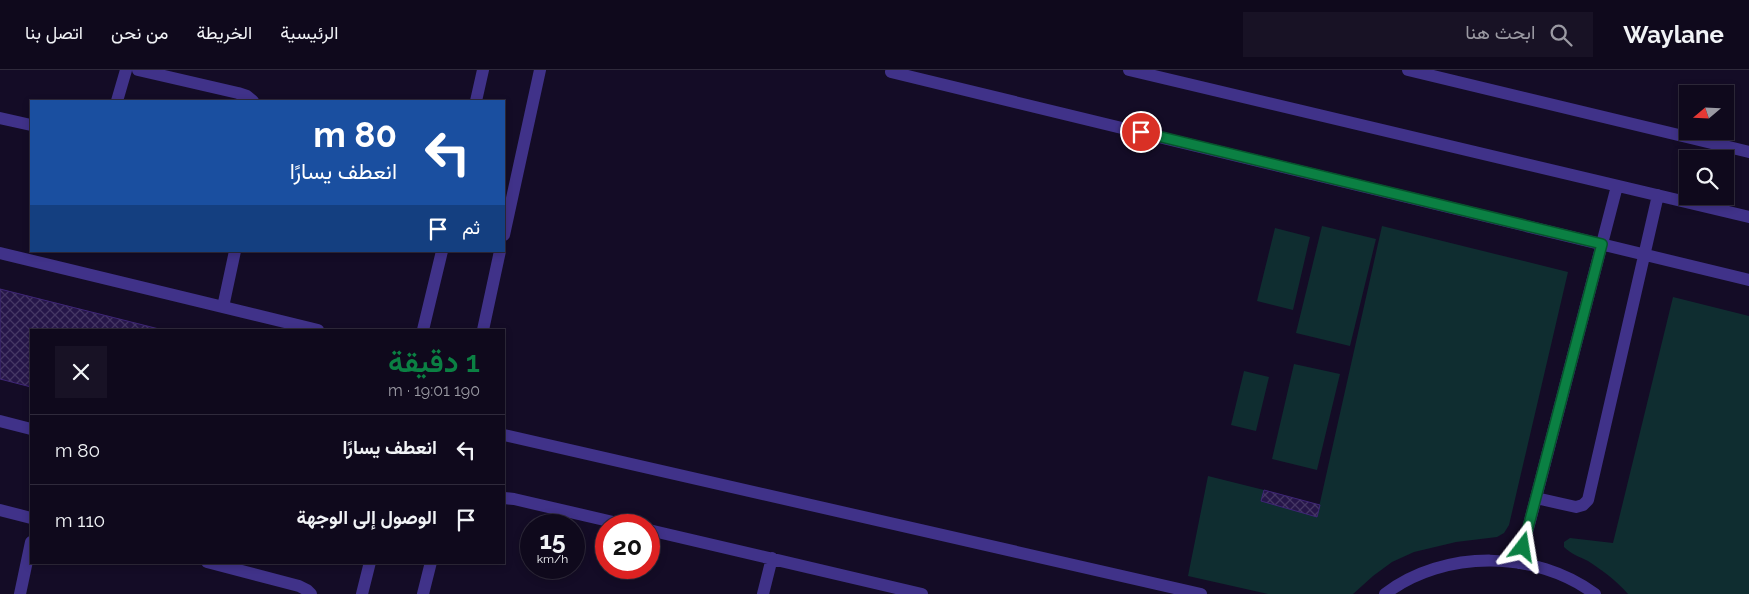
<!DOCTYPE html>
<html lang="ar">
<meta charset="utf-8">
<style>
:root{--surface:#0f091c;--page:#181225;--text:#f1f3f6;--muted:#9b9aa3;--line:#2f2a3b;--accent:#0b8043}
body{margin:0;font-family:Raleway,Vazirmatn,sans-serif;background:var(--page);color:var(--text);direction:rtl;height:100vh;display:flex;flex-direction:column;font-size:19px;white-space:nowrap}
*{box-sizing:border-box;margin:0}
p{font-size:16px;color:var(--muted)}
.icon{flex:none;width:28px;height:28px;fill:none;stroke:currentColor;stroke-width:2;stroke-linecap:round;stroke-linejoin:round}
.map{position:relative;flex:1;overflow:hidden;direction:ltr}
.side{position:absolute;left:30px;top:259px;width:475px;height:235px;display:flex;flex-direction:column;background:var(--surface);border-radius:0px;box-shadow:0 2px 8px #0003,0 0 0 1px var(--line);direction:rtl}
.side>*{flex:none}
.banner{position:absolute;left:30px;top:30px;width:475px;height:152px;border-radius:0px;box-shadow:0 2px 8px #0003,0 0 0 1px var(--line);direction:rtl;background:#1a4fa0;color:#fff;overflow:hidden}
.needle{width:32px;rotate:251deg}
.buttons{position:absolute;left:1679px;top:15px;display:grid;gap:10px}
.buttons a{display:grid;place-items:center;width:55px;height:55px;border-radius:0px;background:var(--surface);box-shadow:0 2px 8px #0003,0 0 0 1px var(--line);font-size:25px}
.speed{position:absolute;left:520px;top:444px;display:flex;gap:10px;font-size:25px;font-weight:700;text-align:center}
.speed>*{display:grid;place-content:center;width:65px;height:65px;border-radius:50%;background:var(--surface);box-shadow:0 2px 8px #0003,0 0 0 1px var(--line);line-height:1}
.speed small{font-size:12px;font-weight:400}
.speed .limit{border:8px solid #d22;background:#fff;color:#111}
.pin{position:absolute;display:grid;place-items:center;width:42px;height:42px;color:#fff;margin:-21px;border:2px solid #fff;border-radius:50%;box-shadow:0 1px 5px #0007}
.me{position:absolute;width:55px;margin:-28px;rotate:14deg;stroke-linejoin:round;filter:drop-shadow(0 0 4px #0008)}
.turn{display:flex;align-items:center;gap:18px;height:105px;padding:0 25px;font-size:22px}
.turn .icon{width:65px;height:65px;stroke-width:2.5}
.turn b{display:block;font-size:35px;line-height:42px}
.then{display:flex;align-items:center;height:48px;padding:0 25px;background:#0003;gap:10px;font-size:19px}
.round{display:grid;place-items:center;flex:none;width:52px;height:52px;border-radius:0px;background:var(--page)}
.overview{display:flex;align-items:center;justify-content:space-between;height:85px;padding:0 25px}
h1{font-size:30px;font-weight:600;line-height:38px;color:var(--accent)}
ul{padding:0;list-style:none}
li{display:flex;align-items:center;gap:15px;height:70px;padding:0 25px;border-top:1px solid var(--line)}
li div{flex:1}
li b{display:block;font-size:19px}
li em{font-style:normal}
header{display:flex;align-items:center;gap:30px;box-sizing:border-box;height:70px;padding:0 25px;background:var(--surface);border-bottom:1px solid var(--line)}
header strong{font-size:24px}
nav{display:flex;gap:28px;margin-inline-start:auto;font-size:18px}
.search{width:350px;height:45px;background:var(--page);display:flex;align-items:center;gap:12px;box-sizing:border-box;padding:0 18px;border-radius:0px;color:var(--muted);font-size:19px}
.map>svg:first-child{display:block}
.grass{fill:#0f2d30}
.building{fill:url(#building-cross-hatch);stroke:#3f2677}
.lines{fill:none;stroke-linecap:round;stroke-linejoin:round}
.minor{stroke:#403289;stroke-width:12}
.route-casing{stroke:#07532c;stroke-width:12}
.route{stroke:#0b8043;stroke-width:9}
</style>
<header>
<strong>Waylane</strong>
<div class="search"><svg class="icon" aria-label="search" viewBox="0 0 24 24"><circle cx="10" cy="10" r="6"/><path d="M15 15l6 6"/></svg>ابحث هنا</div>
<nav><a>الرئيسية</a><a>الخريطة</a><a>من نحن</a><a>اتصل بنا</a></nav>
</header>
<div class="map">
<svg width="1749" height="524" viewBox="0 0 1749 524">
<defs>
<pattern id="building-cross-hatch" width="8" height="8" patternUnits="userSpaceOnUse" patternTransform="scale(1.25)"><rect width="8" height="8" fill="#261649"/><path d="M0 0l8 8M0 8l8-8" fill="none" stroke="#453764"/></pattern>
</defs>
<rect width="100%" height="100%" fill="#140c26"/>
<path class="grass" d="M1322 156 1376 169 1350 276 1296 263Z
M1382 156 1568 202 1509 455 1504 463 1497 467 1456 472 1414 482 1392 492 1373 506 1353 524H1268L1188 506 1208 406 1264 420 1262 431 1317 446Z
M1275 158 1310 167 1293 240 1257 231Z
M1673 227 1749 246V524H1628C1617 511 1602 500 1588 491 1580 487 1571 484 1564 477V472L1570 468 1613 473Z
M1294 294 1340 304 1317 400 1272 389Z
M1244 301 1269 307 1256 361 1231 355Z"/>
<path class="building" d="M0 219 163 260H31V317L0 309Z
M1264 420 1320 435 1317 447 1261 431Z"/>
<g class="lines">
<path class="minor" d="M138 0 238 23 247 26 253 31
M1129 0 1749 147
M1408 0 1749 82
M891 2 1749 210
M117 31 126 0
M476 31 483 0
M0 48 31 55
M504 165 540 0
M0 183 318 260
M223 237 235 181
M423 260 442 181
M483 260 500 181
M0 351 31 359
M504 365 1201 524
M504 428 514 429 626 455
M1536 428 1576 437 1583 435 1588 430 1658 125
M0 440 31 448
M649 460 922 524
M207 492 299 516 307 520 311 524
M1519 493 1617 116
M20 524 31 472
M362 524 370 492
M423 524 431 492
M763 524 772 488
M1385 524C1444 479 1536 480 1595 524"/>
</g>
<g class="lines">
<g class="route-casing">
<path id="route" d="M1141 62 1602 174 1523 477"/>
</g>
<use href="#route" class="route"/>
</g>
</svg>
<div class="buttons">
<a><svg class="needle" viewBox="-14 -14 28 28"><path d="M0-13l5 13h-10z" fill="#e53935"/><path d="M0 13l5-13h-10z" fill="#9b9aa3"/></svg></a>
<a><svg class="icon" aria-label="search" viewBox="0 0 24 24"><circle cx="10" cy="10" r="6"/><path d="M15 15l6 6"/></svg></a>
</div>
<div class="speed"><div>15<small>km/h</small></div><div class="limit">20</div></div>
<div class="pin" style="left:1141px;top:62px;background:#d93025"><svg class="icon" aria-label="arrive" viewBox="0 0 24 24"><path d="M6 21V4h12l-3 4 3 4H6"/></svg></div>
<svg class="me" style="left:1523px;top:477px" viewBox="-20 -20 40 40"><path d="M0-17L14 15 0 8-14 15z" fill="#0b8043" stroke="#fff" stroke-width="4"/></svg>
<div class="banner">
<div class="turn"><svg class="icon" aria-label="left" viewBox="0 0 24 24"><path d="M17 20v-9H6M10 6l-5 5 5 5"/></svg><div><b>80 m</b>انعطف يسارًا</div></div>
<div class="then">ثم<svg class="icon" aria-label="arrive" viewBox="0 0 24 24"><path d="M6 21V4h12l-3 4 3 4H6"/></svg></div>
</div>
<section class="side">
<div class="overview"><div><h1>1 دقيقة</h1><p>190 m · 19:01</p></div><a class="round"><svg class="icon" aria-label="close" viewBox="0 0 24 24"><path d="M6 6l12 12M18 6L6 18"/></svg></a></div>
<ul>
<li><svg class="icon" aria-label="left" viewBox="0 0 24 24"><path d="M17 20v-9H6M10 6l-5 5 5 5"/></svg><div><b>انعطف يسارًا</b></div><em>80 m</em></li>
<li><svg class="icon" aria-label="arrive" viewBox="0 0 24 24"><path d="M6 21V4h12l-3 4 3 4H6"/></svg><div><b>الوصول إلى الوجهة</b></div><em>110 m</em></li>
</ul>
</section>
</div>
